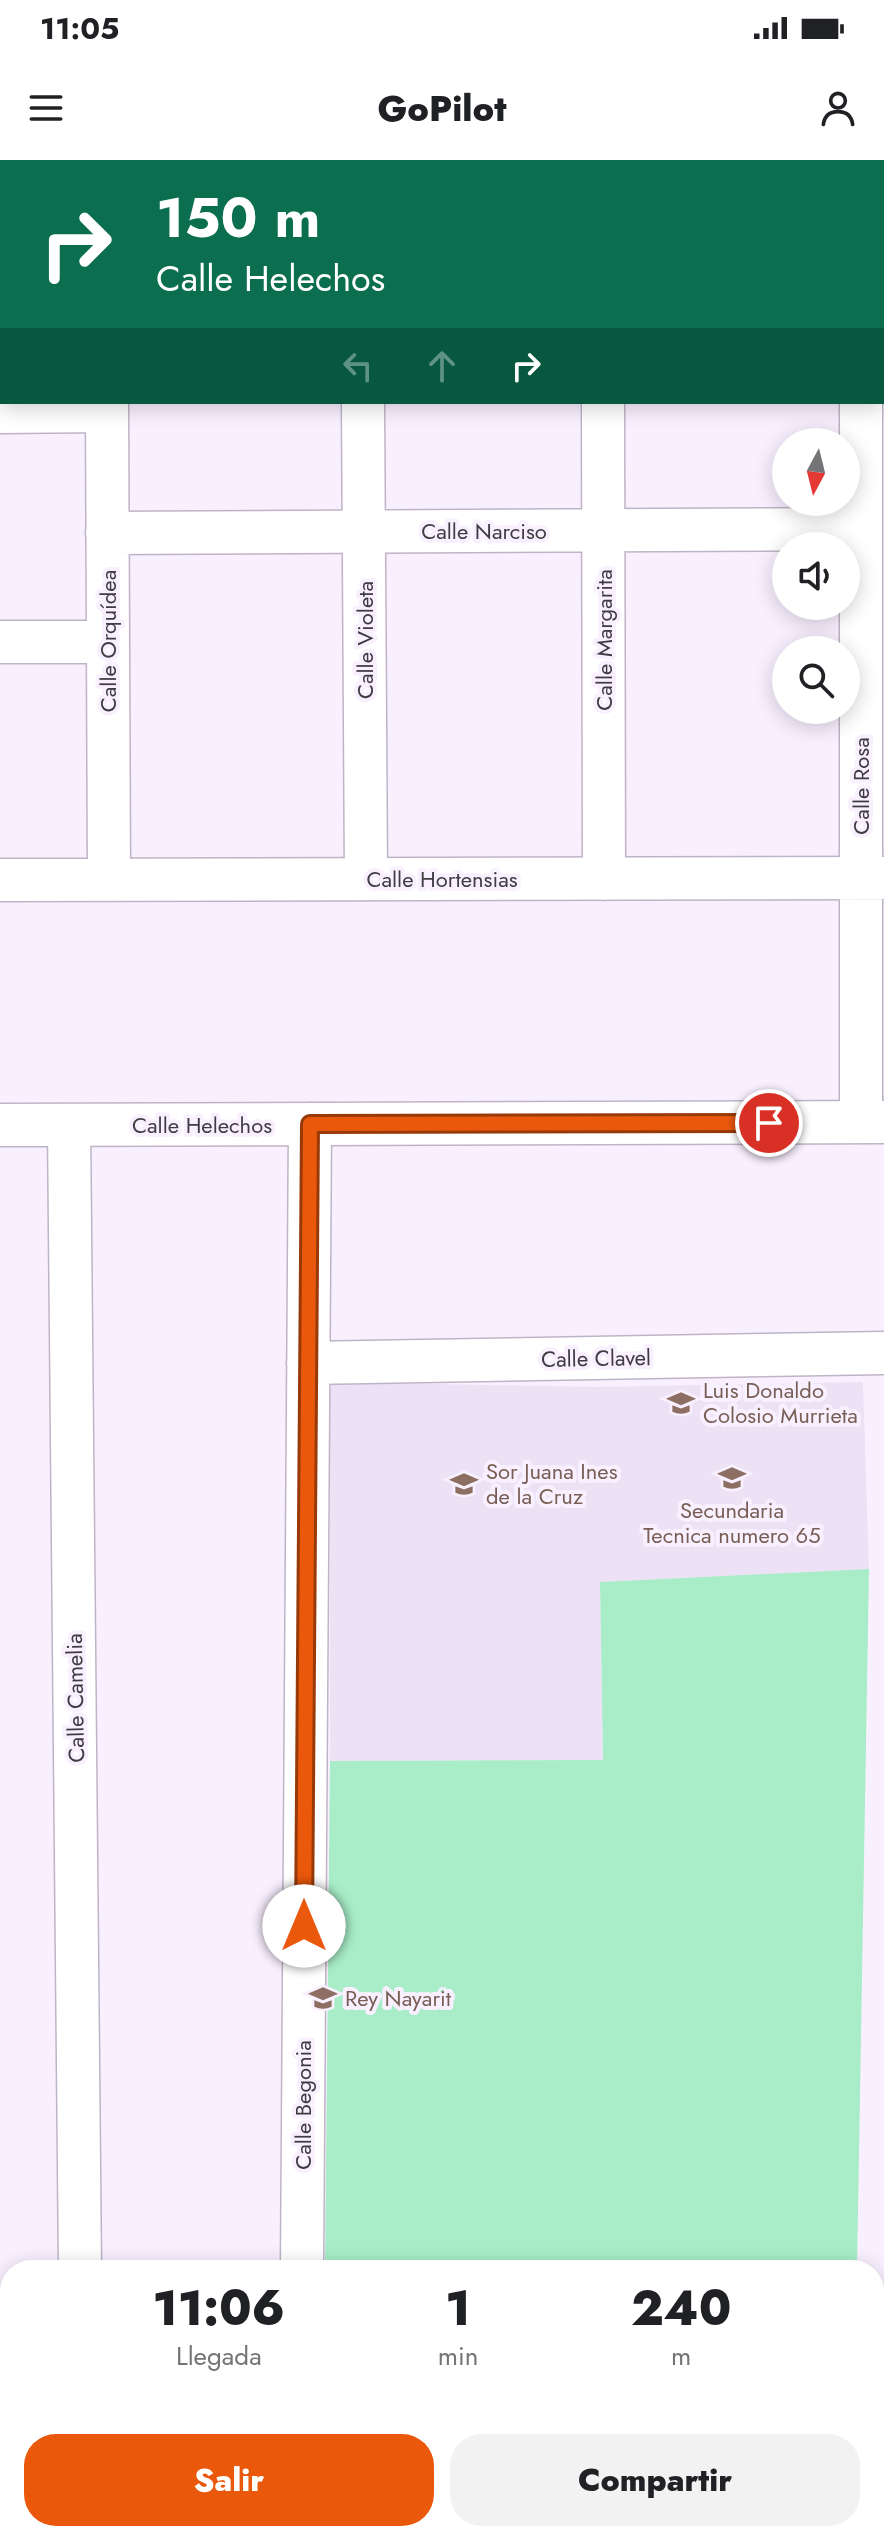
<!DOCTYPE html>
<html lang="es">
<meta charset="utf-8">
<style>
:root{--surface:#fff;--page:#f2f2f2;--text:#202124;--muted:#757577;--accent:#ea580c}
body{margin:0;font-family:Jost,sans-serif;background:var(--page);color:var(--text);height:100vh;display:flex;flex-direction:column;font-size:30px;white-space:nowrap}
*{box-sizing:border-box;margin:0}
p{font-size:26px;color:var(--muted)}
.icon{flex:none;width:44px;height:44px;fill:none;stroke:currentColor;stroke-width:2;stroke-linecap:round;stroke-linejoin:round}
.map{position:relative;flex:1;overflow:hidden}
.drawer{position:absolute;left:0px;top:2100px;width:884px;height:282px;display:flex;flex-direction:column;background:var(--surface);border-radius:32px 32px 0 0;box-shadow:0 4px 20px #0003}
.drawer>*{flex:none}
.hud{position:absolute;left:0px;top:0px;width:884px;height:244px;box-shadow:0 4px 20px #0003;background:#0b6e4f;color:#fff;overflow:hidden}
.needle{width:52px;rotate:187deg}
.controls{position:absolute;left:772px;top:268px;display:grid;gap:16px}
.controls a{display:grid;place-items:center;width:88px;height:88px;border-radius:50%;background:var(--surface);box-shadow:0 4px 20px #0003;font-size:40px}
.pin{position:absolute;display:grid;place-items:center;width:68px;height:68px;color:#fff;margin:-34px;border:4px solid #fff;border-radius:50%;box-shadow:0 2px 8px #0007}
.me{position:absolute;width:88px;margin:-44px;rotate:0deg;stroke-linejoin:round;filter:drop-shadow(0 0 6px #0008)}
.turn{display:flex;align-items:center;gap:28px;height:168px;padding:0 24px;font-size:36px}
.turn .icon{width:104px;height:104px;stroke-width:2.5}
.turn b{display:block;font-size:56px;line-height:68px}
.lanes{display:flex;align-items:center;height:76px;padding:0 24px;background:#0003;justify-content:center;gap:40px;direction:ltr}
.lanes .off{opacity:.35}
.eta{display:flex;justify-content:space-evenly;align-items:center;height:136px;text-align:center}
.eta b{font-size:48px;font-weight:800;line-height:56px}
.button{display:flex;gap:16px;margin-top:auto;padding:16px 24px}
.button a{flex:1;height:92px;border-radius:32px;background:var(--accent);color:#fff;font-size:32px;font-weight:800;line-height:92px;text-align:center}
.button a+a{background:var(--page);color:var(--text)}
.status{display:flex;justify-content:space-between;align-items:center;height:56px;padding:0 40px;background:var(--surface);direction:ltr}
.status svg{height:22px;fill:currentColor}
header{display:flex;justify-content:space-between;align-items:center;height:104px;padding:0 24px;background:var(--surface);font-size:36px;font-weight:800}
.map>svg:first-child{display:block}
.built{fill:#ede1f5}
.green{fill:#a8edc8}
.lines{fill:none;stroke-linecap:round;stroke-linejoin:round}
.minor-casing{stroke:#bfb4c6;stroke-width:45}
.primary-casing{stroke:#bfb4c6;stroke-width:47}
.minor{stroke:#fff;stroke-width:42}
.primary{stroke:#fff;stroke-width:44}
.route-casing{stroke:#983908;stroke-width:20}
.route{stroke:#ea580c;stroke-width:14}
.labels{text-anchor:middle;stroke-width:8;stroke-linejoin:round;paint-order:stroke}
.street-label{font-size:22px;fill:#3f3b42;stroke:#f9f0ff}
.education-label{font-size:22px;fill:#785e54;stroke:#f9f0ff;text-anchor:start}
</style>
<div class="status"><b>11:05</b><svg viewBox="0 0 49 12"><path d="M0 12V9h3v3zM5 12V6h3v6zM10 12V3h3v9zM15 12V0h3v12zM26 1h20v11H26zM47 4h2v5h-2z"/></svg></div>
<header><svg class="icon" aria-label="menu" viewBox="0 0 24 24"><path d="M4 6h16M4 12h16M4 18h16"/></svg>GoPilot<svg class="icon" aria-label="person" viewBox="0 0 24 24"><circle cx="12" cy="8" r="4"/><path d="M4 21q1-7 8-7t8 7"/></svg></header>
<div class="map">
<svg width="884" height="2381" viewBox="0 0 884 2381">
<rect width="100%" height="100%" fill="#f9f0ff"/>
<path class="built" d="M330 1222 596 1227 863 1222 869 1409 600 1422 603 1600 330 1601Z"/>
<path class="green" d="M869 1409 857 2110H325L330 1601 603 1600 600 1422Z
M0 2188H10V2338L0 2331Z"/>
<g class="lines">
<g class="minor-casing">
<path id="minor" d="M362 0V2
M603 0V2
M105 2V0
M861 2V0
M0 31H2
M107 242 109 720
M363 242 366 719
M603 242 604 719
M861 242V962
M0 252 107 251
M107 373 861 369
M0 482H108
M0 720 884 718
M0 965 884 962
M69 965 80 2110
M308 1203 884 1193
M302 2110 310 964
M874 2166H884
M0 2169H10
M874 2233 884 2218
M685 2372 700 2381
M779 2381 785 2372"/>
</g>
<g class="primary-casing">
<path id="primary" d="M0 2379 3 2381"/>
</g>
<use href="#minor" class="minor"/>
<use href="#primary" class="primary"/>
</g>
<g class="lines">
<g class="route-casing">
<path id="route" d="M304 1766 310 964 769 963"/>
</g>
<use href="#route" class="route"/>
</g>
<defs>
<g id="school-bare" transform="scale(2.16)"><path d="M0-5L7-2L0 1L-7-2ZM-4 1L0 2.5L4 1V4Q0 6-4 4Z" fill="#8d6e63" stroke="#f9f0ff" stroke-width="2.5" paint-order="stroke"/></g>
</defs>
<g fill-rule="evenodd">
<use href="#school-bare" x="681" y="1243"/>
<use href="#school-bare" x="732" y="1318"/>
<use href="#school-bare" x="464" y="1324"/>
<use href="#school-bare" x="323" y="1838"/>
</g>
<g class="labels">
<g class="street-label">
<text x="484" y="379">Calle Narciso</text>
<text transform="translate(365 480) rotate(-90)" y="8">Calle Violeta</text>
<text transform="translate(604 480) rotate(-90)" y="8">Calle Margarita</text>
<text transform="translate(108 481) rotate(-90)" y="8">Calle Orquídea</text>
<text transform="translate(861 626) rotate(-90)" y="8">Calle Rosa</text>
<text x="442" y="727">Calle Hortensias</text>
<text x="202" y="973">Calle Helechos</text>
<text transform="translate(596 1198) rotate(-1)" y="8">Calle Clavel</text>
<text transform="translate(75 1538) rotate(-91)" y="8">Calle Camelia</text>
<text transform="translate(303 1945) rotate(-90)" y="8">Calle Begonia</text>
</g>
<g class="education-label">
<text x="703" y="1238">Luis Donaldo<tspan x="703" dy="25">Colosio Murrieta</tspan></text>
<text x="486" y="1319">Sor Juana Ines<tspan x="486" dy="25">de la Cruz</tspan></text>
<text x="732" y="1358" text-anchor="middle">Secundaria<tspan x="732" dy="25">Tecnica numero 65</tspan></text>
<text x="345" y="1846">Rey Nayarit</text>
</g>
</g>
</svg>
<div class="controls">
<a><svg class="needle" viewBox="-14 -14 28 28"><path d="M0-13l5 13h-10z" fill="#e53935"/><path d="M0 13l5-13h-10z" fill="#757577"/></svg></a>
<a><svg class="icon" aria-label="sound" viewBox="0 0 24 24"><path d="M4 9h4l5-4v14l-5-4H4zM17 9q2 3 0 6"/></svg></a>
<a><svg class="icon" aria-label="search" viewBox="0 0 24 24"><circle cx="10" cy="10" r="6"/><path d="M15 15l6 6"/></svg></a>
</div>
<div class="pin" style="left:769px;top:963px;background:#d93025"><svg class="icon" aria-label="arrive" viewBox="0 0 24 24"><path d="M6 21V4h12l-3 4 3 4H6"/></svg></div>
<svg class="me" style="left:304px;top:1766px" viewBox="-20 -20 40 40"><circle r="19" fill="#fff"/><path d="M0-13L10 11 0 6-10 11z" fill="#ea580c"/></svg>
<div class="hud">
<div class="turn"><svg class="icon" aria-label="right" viewBox="0 0 24 24"><path d="M7 20v-9h11M14 6l5 5-5 5"/></svg><div><b>150 m</b>Calle Helechos</div></div>
<div class="lanes"><svg class="icon off" aria-label="left" viewBox="0 0 24 24"><path d="M17 20v-9H6M10 6l-5 5 5 5"/></svg><svg class="icon off" aria-label="ahead" viewBox="0 0 24 24"><path d="M12 20V5M6 11l6-6 6 6"/></svg><svg class="icon" aria-label="right" viewBox="0 0 24 24"><path d="M7 20v-9h11M14 6l5 5-5 5"/></svg></div>
</div>
<section class="drawer">
<div class="eta">
<div><b>11:06</b><p>Llegada</p></div>
<div><b>1</b><p>min</p></div>
<div><b>240</b><p>m</p></div>
</div>
<div class="button"><a>Salir</a><a>Compartir</a></div>
</section>
</div>
